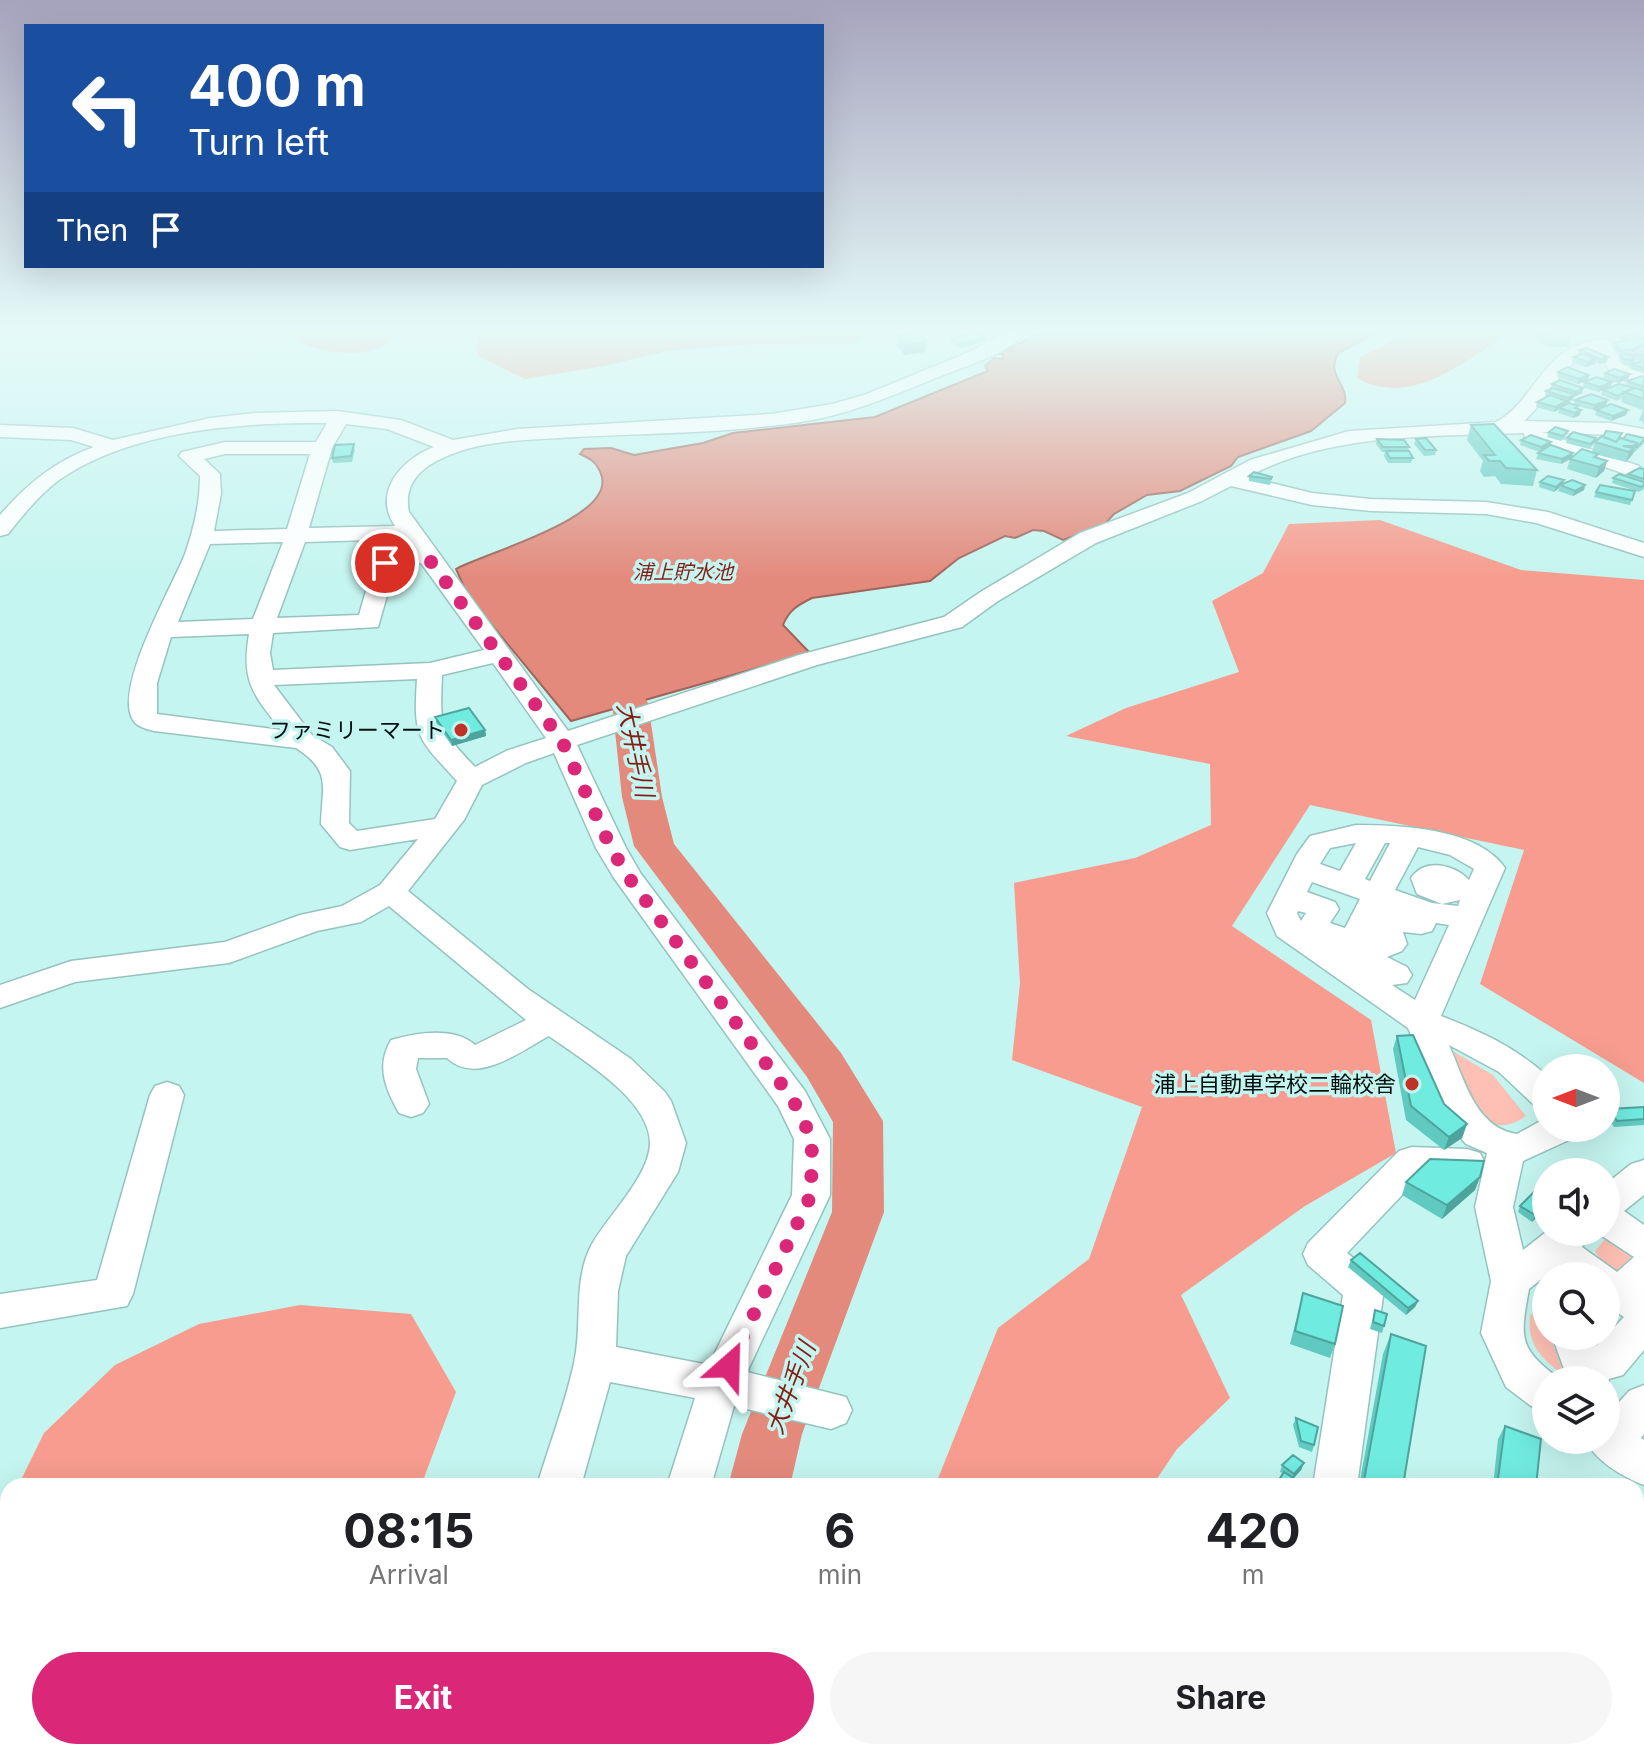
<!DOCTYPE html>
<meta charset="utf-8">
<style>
:root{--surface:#fff;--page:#f6f6f6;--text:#202124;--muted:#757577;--accent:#db2777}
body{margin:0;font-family:Inter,"Noto Sans JP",sans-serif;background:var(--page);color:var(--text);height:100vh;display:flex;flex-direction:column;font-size:30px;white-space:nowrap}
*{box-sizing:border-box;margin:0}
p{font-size:26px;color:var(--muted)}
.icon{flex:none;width:44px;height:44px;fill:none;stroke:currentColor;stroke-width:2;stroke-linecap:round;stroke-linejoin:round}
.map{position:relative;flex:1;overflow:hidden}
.drawer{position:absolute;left:0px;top:1478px;width:1644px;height:282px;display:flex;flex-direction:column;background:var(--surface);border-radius:24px 24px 0 0;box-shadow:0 8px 32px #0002}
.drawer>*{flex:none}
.top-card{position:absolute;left:24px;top:24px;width:800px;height:244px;border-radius:0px;box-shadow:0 8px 32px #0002;background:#1a4fa0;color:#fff;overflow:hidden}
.needle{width:52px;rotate:270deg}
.fabs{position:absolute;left:1532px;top:1054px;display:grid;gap:16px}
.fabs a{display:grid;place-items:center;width:88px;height:88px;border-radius:50%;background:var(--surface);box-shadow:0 8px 32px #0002;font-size:40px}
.pin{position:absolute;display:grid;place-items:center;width:68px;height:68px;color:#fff;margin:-34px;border:4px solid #fff;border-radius:50%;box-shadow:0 2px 8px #0007}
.me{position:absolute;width:88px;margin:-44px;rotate:25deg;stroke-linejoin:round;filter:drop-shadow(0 0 6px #0008)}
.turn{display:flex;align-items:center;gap:28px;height:168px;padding:0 32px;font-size:36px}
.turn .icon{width:104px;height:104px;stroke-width:2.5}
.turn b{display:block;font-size:56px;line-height:68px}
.then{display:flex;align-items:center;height:76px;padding:0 32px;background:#0003;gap:16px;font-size:30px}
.eta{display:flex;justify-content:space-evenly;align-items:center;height:136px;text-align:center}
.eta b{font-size:48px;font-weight:700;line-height:56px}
.button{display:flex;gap:16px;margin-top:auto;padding:16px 32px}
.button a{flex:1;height:92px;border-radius:48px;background:var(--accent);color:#fff;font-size:32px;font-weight:700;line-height:92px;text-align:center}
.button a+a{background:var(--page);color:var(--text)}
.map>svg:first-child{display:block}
.green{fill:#febfb4}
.forest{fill:#f79c8e}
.water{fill:#e38a7c;stroke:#9f655b;stroke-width:2}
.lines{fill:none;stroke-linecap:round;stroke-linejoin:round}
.river{fill:#e38a7c;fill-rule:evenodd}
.minor-casing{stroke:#95c3be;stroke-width:3}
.minor{fill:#fff;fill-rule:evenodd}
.wall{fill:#60cac1}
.shaded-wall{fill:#4ea49d}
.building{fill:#70ebe0;stroke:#4ea49d;stroke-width:2}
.route{stroke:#db2777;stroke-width:14;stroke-dasharray:0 25.2}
.poi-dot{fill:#bf3226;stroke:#c5f5f0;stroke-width:3}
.labels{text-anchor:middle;stroke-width:7;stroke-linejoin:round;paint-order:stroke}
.far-water-label{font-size:20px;font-style:italic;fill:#861d15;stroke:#c5f5f0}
.poi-label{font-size:22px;fill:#01100f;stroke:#c5f5f0;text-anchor:end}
.water-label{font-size:24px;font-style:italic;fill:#861d15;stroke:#c5f5f0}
</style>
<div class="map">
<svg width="1644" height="1759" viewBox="0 0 1644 1759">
<rect width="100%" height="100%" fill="#c5f5f0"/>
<path class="green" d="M1449 1049 1493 1075 1526 1116C1478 1150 1463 1082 1449 1049Z
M1609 1234 1640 1251 1620 1273 1603 1263 1595 1251Z
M1540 1303 1546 1320V1336H1551L1564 1375C1542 1359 1527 1345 1530 1316Z"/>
<path class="forest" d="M287 332H396C393 336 388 344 383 346 360 359 304 353 287 332Z
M477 332H877L854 343 740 345 667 351 604 366 525 379 478 356Z
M1409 332H1503L1505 335C1463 363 1410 408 1357 378L1360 357Z
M1380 520 1521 570 1644 580V1083L1480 984 1524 850 1310 805 1232 926 1371 1020 1396 1153 1305 1206 1181 1295 1230 1398 1177 1449 1152 1486H935L998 1328 1089 1259 1142 1107 1012 1060 1020 983 1014 883 1135 858 1211 825 1210 764 1066 736 1126 708 1239 672 1212 601 1263 573 1289 524Z
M300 1305 411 1314 456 1392 421 1486H18L44 1433 115 1365 199 1324Z
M8 1506V1752H172L166 1759H0V1522Z
M929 1752H1106L1107 1759H932Z"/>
<path class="water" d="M1042 332H1377L1338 353C1326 377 1348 383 1345 403L1311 431 1238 457 1231 466 1180 491 1147 495 1114 514 1104 525 1063 540 1044 531 1033 530 1015 538 1005 536 959 558 930 581 812 598C798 605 789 610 783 625L810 653 571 721 468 596 456 569C484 553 618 518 601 474 597 463 590 458 580 454L584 449 611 448 634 455 703 443 733 433 875 417 988 371 985 366 994 358 1003 359V354H998Z"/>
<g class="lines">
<path class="river" d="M602 645 614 648 648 703 662 797 674 844 841 1053 883 1121 884 1212 802 1434 790 1486H728L742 1434 832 1212 833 1122 807 1077 634 846 622 797 612 703 585 655 590 648Z
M673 1752H743V1759H673Z"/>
<g class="minor-casing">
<path id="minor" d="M1006 332H1026C1007 354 972 364 946 374 898 393 853 414 801 422 727 433 651 433 576 437 533 440 485 439 445 457 421 467 403 484 409 512L568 731 799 655 944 617 982 591 1080 533 1188 493 1250 460 1349 431 1496 422C1533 402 1541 355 1584 343 1592 341 1599 338 1608 340L1624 365 1644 373V385L1611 373 1597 351C1559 361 1552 397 1524 421L1610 423 1644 429V441L1610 435 1542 432 1639 466 1642 470 1639 474H1625L1525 439 1524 433C1431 437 1331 432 1247 477L1312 493 1371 499 1486 502 1548 512 1644 543V557L1536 523 1486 514 1371 511 1312 505 1231 486 1202 501 1096 543 998 601 962 627 817 665 577 745 626 848 641 874 805 1091 830 1139V1195L747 1372 846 1397 852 1410 846 1423 831 1429 734 1406 711 1486H667L695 1398 610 1382 581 1486H537C549 1445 565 1405 574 1363 583 1324 572 1281 592 1244 608 1216 649 1176 650 1144 651 1100 581 1059 549 1036 519 1052 477 1086 447 1058H418L416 1069 429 1104 423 1113 411 1117 399 1113C385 1088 376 1066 391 1040 416 1033 454 1026 475 1045L526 1020 389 906 361 922 317 931 229 963 75 982 0 1008V985L71 961 225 942 300 915 342 906 380 885 418 839 350 850 340 847 321 824C322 786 332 771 296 748L154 731C147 729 137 727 133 720 113 689 172 587 185 554 194 528 200 503 200 476L179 456 182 452 225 442H316L327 423C243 422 130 430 59 480 39 495 23 515 8 534L0 536V515C27 484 55 461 94 447L71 440 0 437V425L73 428 113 440 210 418 254 413 337 411 401 420 453 440 517 429 771 414 832 404 864 395 969 352ZM346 424 387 429 434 447C402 459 372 492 395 526L309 528 332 448ZM225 454H310L287 529 214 531 221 494 220 474 204 459ZM404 539 413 551 377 558 374 563 359 615 277 618 305 542ZM283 542 253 619 178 622 210 544ZM421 563 484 650 430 663 273 670 270 653 273 633 378 627 395 568ZM249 634C241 682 253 694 281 730L157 714V683L171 637ZM493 663 546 738 506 751 475 767C439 729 440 727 442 675ZM417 679C413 739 418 738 457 781L435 819 357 831 349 823 350 771 332 747 312 735 274 685ZM554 753 596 848 614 878 778 1106 794 1139 792 1195 709 1365 616 1347 618 1291 626 1256 678 1172 686 1143 671 1101 665 1092 631 1059 528 989 408 891 464 820 482 785 526 763Z
M1356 825C1400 825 1478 828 1505 868L1441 1016C1480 1031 1515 1047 1546 1075V1109L1534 1105 1499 1072 1449 1045C1464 1078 1475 1128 1517 1134L1546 1118V1128H1575L1569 1140 1523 1161 1513 1207 1523 1250 1546 1232H1592L1582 1247 1617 1272 1634 1257 1596 1232H1606V1184L1631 1164 1644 1160V1195L1624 1211 1644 1225V1350L1623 1375 1609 1379 1606 1388V1380H1568L1552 1336H1592L1596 1346 1624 1317 1606 1305V1276H1564L1554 1269 1529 1289C1520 1339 1518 1348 1561 1380H1546V1411L1531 1406 1506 1387 1481 1333 1491 1281 1475 1207 1487 1153 1466 1144 1452 1128 1408 1028 1277 936 1267 913 1297 854 1310 836ZM1356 843 1340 871 1320 864 1330 848ZM1385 843H1390L1370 881 1365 879ZM1418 847 1450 855 1474 869 1469 880C1455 865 1425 857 1411 878L1417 894 1442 904 1460 900 1458 906 1432 903 1395 890ZM1312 882 1360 899 1345 928 1330 923 1339 909 1335 902 1307 892ZM1298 911 1306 913 1301 921 1297 913ZM1436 923 1449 925 1415 1000 1392 985 1407 983 1412 975 1407 967 1387 957 1402 951 1407 944 1403 932 1421 934 1432 931Z
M167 1082 179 1086 184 1095 133 1294 127 1306 0 1328V1294L97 1280 150 1095 155 1086Z
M1412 1147 1467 1149 1480 1153 1485 1163 1480 1173 1467 1177 1421 1175 1347 1253 1378 1277 1384 1289 1357 1486H1313L1343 1295 1308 1265 1303 1254 1308 1243 1399 1151Z
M1644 1385V1434L1641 1438 1644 1440V1485C1623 1477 1595 1461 1586 1440H1606V1408L1612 1410 1629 1391Z
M1636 1714 1644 1717V1759H1622L1617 1752H1636Z
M380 1752H430L428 1759H378Z
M597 1752H647L645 1759H595Z
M1241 1752H1298L1301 1759H1244Z
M1324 1752H1375L1372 1759H1321Z
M1458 1752H1508L1505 1759H1455Z"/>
</g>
<use href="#minor" class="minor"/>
</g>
<path class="wall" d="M1531 332H1566L1571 337 1569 347H1551L1542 344Z
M1635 332H1644V339L1634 336Z
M897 335 926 342 925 352 904 355 897 345Z
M1621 337 1644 339V347L1630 354 1633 357 1634 354 1644 350V360L1640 361 1634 359 1633 364 1644 361V373L1630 369 1631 365 1622 364 1619 359 1621 354 1613 348 1614 343 1619 342Z
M952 338 985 341 961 348 951 343Z
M1579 350 1607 362 1599 364 1595 362V364L1585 367 1572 362 1573 357 1579 356 1578 355Z
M1558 372 1589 375 1588 380 1578 384 1557 377Z
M1605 373 1630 374 1628 379 1618 383 1603 378Z
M1644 377V425L1643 424V422L1639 420 1643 410 1621 402 1622 398 1617 401 1601 395 1603 390 1598 392 1583 387 1584 382H1612L1610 387 1626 386 1627 381Z
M1552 384 1583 388 1582 393 1574 397 1573 399 1566 404 1574 405 1575 400H1608L1606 405 1593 410 1578 406V408L1580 415 1573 418 1558 413 1559 409 1554 412 1536 407 1537 402 1547 397 1545 396 1546 391 1550 389Z
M1596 410H1628L1626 415 1611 421 1595 415Z
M1471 425 1537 470 1533 486 1501 484 1495 476 1484 477 1480 471 1483 461 1467 440Z
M1549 432 1567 436 1561 441 1547 437Z
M1622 433 1620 438 1644 443 1635 452H1634L1626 462 1598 455 1597 458 1607 461 1604 471 1596 478 1567 469 1570 459 1561 464 1536 459 1538 453 1540 452 1520 445 1521 440 1551 442 1550 446 1572 457 1592 452 1595 442Z
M1567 438H1596L1595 443 1589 449 1566 443Z
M1377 439 1409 447 1408 451 1413 458 1411 463H1388L1384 456 1385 452H1382L1376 444Z
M1416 439 1436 450 1435 455 1424 456 1414 444Z
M355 449 352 462 333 463 332 458Z
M1644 469V489L1639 492 1612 483 1613 478 1628 476V474Z
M1249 476 1272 477 1270 485 1249 481Z
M1564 480 1563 484 1585 485 1584 490 1573 496 1558 491 1559 488 1554 492 1539 487 1540 482Z
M1635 491 1630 505 1594 497 1596 492Z
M435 717 485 730 486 736 452 746 436 723Z
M1397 1036 1444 1104 1467 1124 1462 1138 1444 1150 1406 1120 1393 1049Z
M1644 1107V1125L1614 1127 1607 1116 1610 1109Z
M1480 1177 1475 1190 1442 1219 1402 1195 1406 1182Z
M1546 1187V1208L1532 1222 1518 1212 1520 1206Z
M1351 1260 1418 1301 1415 1307 1406 1315 1348 1267Z
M1303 1293 1335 1344 1330 1358 1290 1344Z
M1375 1310 1384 1326 1382 1333 1370 1329Z
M1391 1334 1403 1486H1359L1383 1354Z
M1296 1418 1314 1445 1312 1452 1299 1447 1293 1425Z
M1505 1426 1536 1486H1493L1498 1439Z
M1304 1463 1301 1470 1294 1478 1280 1472 1282 1465Z
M1636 1520 1644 1523V1681L1636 1678Z
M1136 1752H1175L1170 1759H1144Z
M1296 1752H1325L1322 1759H1307Z
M1361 1752H1460L1457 1759H1357Z
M1511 1752H1572L1570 1758 1572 1759H1508Z"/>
<path class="shaded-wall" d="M985 336V341L961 348V344Z
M926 342 925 352 904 355 905 345Z
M1644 343V347L1630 354 1632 350Z
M1608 357 1607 362 1599 364 1600 359Z
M1596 359 1595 364 1585 367 1587 362Z
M1630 374 1628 379 1618 383 1620 378Z
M1589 375 1588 380 1578 384 1579 379Z
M1612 382 1610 387 1598 392 1600 387Z
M1583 388 1582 393 1574 397 1576 392Z
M1574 394 1573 399 1567 403 1566 406 1554 412 1555 407 1567 401 1568 398Z
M1608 400 1606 405 1593 410 1595 405Z
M1581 410 1580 415 1573 418 1575 413Z
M1628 410 1626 415 1611 421 1613 416Z
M1551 442 1550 447 1540 452 1541 447Z
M1637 443 1633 454 1626 462 1629 452Z
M1573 453 1572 458 1561 464 1562 459Z
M1607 461 1604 471 1596 478 1599 467Z
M1564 480 1563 485H1560L1559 488 1554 492 1556 487Z
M1585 485 1584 490 1573 496 1575 491Z
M485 730 486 736 452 746 451 740Z
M1467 1124 1462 1138 1444 1150 1449 1137Z
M1480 1177 1475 1190 1442 1219 1447 1205Z
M1546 1205V1208L1532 1222 1535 1215Z
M1418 1301 1415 1307 1406 1315 1408 1308Z
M1304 1463 1301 1470 1291 1481 1294 1474Z"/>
<path class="building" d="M976 332 985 336 961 344 952 338Z
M1543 332H1566L1571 337 1554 338Z
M919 333 926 342 905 345 897 335Z
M1628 334 1644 339V343L1632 350H1621L1614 343 1630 340 1621 337Z
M1587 348 1608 357 1600 359 1579 350Z
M1644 350V355L1641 356 1634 354Z
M1583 354 1596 359 1587 362 1573 357Z
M1621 354 1632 355 1634 360 1623 359Z
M1644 361V368L1631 364Z
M1567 367 1589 375 1579 379 1558 372Z
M1614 369 1630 374 1620 378 1605 373Z
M1642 376 1644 377V387L1627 381Z
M1596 377 1612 382 1600 387 1584 382Z
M1560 380 1583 388 1576 392 1552 384Z
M1619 384 1635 388 1624 392V393L1618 396 1603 390Z
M1553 388 1574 394 1568 398 1546 391Z
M1636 388 1644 391V399L1624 392Z
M1591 394 1608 400 1595 405 1575 400Z
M1550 395 1567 401 1555 407 1537 402Z
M1569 403 1578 406 1575 408 1581 410 1575 413 1559 408Z
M1611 404 1628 410 1613 416 1596 410Z
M1494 424 1537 470 1506 468 1500 461H1489L1484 455H1495L1471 425Z
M1555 427 1568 431 1563 436 1549 432Z
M1606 431 1622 433 1616 442 1603 437Z
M1573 432 1596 438 1591 444 1567 438Z
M1627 434 1644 438V440L1637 447H1636L1637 443 1623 439Z
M1531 435 1551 442 1541 447 1521 440Z
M1602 436 1616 442 1620 438 1637 443 1634 446H1623L1633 448 1629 452 1595 442Z
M1426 438 1436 450H1425L1416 439Z
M1377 439 1404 440 1409 447H1383Z
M354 444 351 456 332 458 335 445Z
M1551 445 1573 453 1562 459 1538 453Z
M1582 449 1598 454 1594 457 1607 461 1599 467 1570 459Z
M1386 451H1409L1413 458H1390Z
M1639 468 1644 469V479L1628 474Z
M1254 472 1272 477 1271 479 1249 476Z
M1619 474 1644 482V485L1641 487 1613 478Z
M1548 476 1564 480 1556 487 1540 482Z
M1572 480 1585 485 1575 491 1560 485Z
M1600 485 1635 491 1632 500 1596 492Z
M469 708 485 730 451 740 435 717Z
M1413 1035 1444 1104 1467 1124 1449 1137 1411 1106 1397 1036Z
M1644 1107V1119L1617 1121 1610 1109Z
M1430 1159 1484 1161 1480 1177 1447 1205 1406 1182Z
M1542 1184 1546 1187V1205L1535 1215 1520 1206Z
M1360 1253 1418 1301 1408 1308 1351 1260Z
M1303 1293 1343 1306 1335 1344 1295 1331Z
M1375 1310 1387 1314 1384 1326 1373 1322Z
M1391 1334 1426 1346 1403 1486H1363Z
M1296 1418 1318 1427 1314 1445 1301 1441Z
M1505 1426 1541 1439 1536 1486H1497Z
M1293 1455 1304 1463 1294 1474 1282 1465Z
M1284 1472 1304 1485V1486H1275Z
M1636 1520 1644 1523V1666L1636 1662Z
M1145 1752H1173L1167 1759H1153Z
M1180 1752H1241L1247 1756 1245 1759H1176Z
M1361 1752H1432L1442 1759H1357Z
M1437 1752H1460L1457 1759H1447Z
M1516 1752H1572L1570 1758 1572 1759H1527Z
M1615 1752 1627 1759H1613Z"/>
<linearGradient id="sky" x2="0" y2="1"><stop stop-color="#a6a3bd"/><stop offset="0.57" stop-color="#e5faf8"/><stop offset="1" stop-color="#e5faf8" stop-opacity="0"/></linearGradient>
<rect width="1644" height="579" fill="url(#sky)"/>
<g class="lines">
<path class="route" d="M385 563 426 555 562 741 611 848 629 878 793 1100 812 1139 811 1195 729 1366"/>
</g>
<g class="poi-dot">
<circle cx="461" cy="730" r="8"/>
<circle cx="1412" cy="1084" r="8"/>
</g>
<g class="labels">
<g class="far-water-label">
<text x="683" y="579">浦上貯水池</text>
</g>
<g class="poi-label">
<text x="445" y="738">ファミリーマート</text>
<text x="1396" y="1092">浦上自動車学校二輪校舎</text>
</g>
<g class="water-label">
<text transform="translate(635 750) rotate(78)" y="8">大井手川</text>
<text transform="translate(791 1388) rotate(-69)" y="8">大井手川</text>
</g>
</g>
</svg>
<div class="fabs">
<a><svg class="needle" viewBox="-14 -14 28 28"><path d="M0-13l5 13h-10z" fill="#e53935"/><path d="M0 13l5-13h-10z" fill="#757577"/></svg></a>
<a><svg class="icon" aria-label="sound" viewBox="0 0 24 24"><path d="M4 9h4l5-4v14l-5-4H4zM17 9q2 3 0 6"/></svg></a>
<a><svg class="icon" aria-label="search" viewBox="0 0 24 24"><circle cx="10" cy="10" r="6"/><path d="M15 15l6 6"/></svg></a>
<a><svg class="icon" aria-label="layers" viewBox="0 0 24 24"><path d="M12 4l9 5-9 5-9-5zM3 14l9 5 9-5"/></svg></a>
</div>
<div class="pin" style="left:385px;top:563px;background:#d93025"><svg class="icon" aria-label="arrive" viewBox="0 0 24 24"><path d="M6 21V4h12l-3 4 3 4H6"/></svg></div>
<svg class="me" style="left:729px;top:1366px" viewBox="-20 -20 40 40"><path d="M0-17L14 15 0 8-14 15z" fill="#db2777" stroke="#fff" stroke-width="4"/></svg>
<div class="top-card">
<div class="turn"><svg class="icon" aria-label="left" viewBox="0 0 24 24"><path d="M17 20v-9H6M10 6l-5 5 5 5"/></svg><div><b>400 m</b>Turn left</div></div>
<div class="then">Then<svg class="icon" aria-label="arrive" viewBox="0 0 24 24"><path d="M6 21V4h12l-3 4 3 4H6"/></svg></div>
</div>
<section class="drawer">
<div class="eta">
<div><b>08:15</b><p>Arrival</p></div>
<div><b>6</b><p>min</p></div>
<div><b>420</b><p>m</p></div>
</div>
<div class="button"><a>Exit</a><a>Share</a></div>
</section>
</div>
